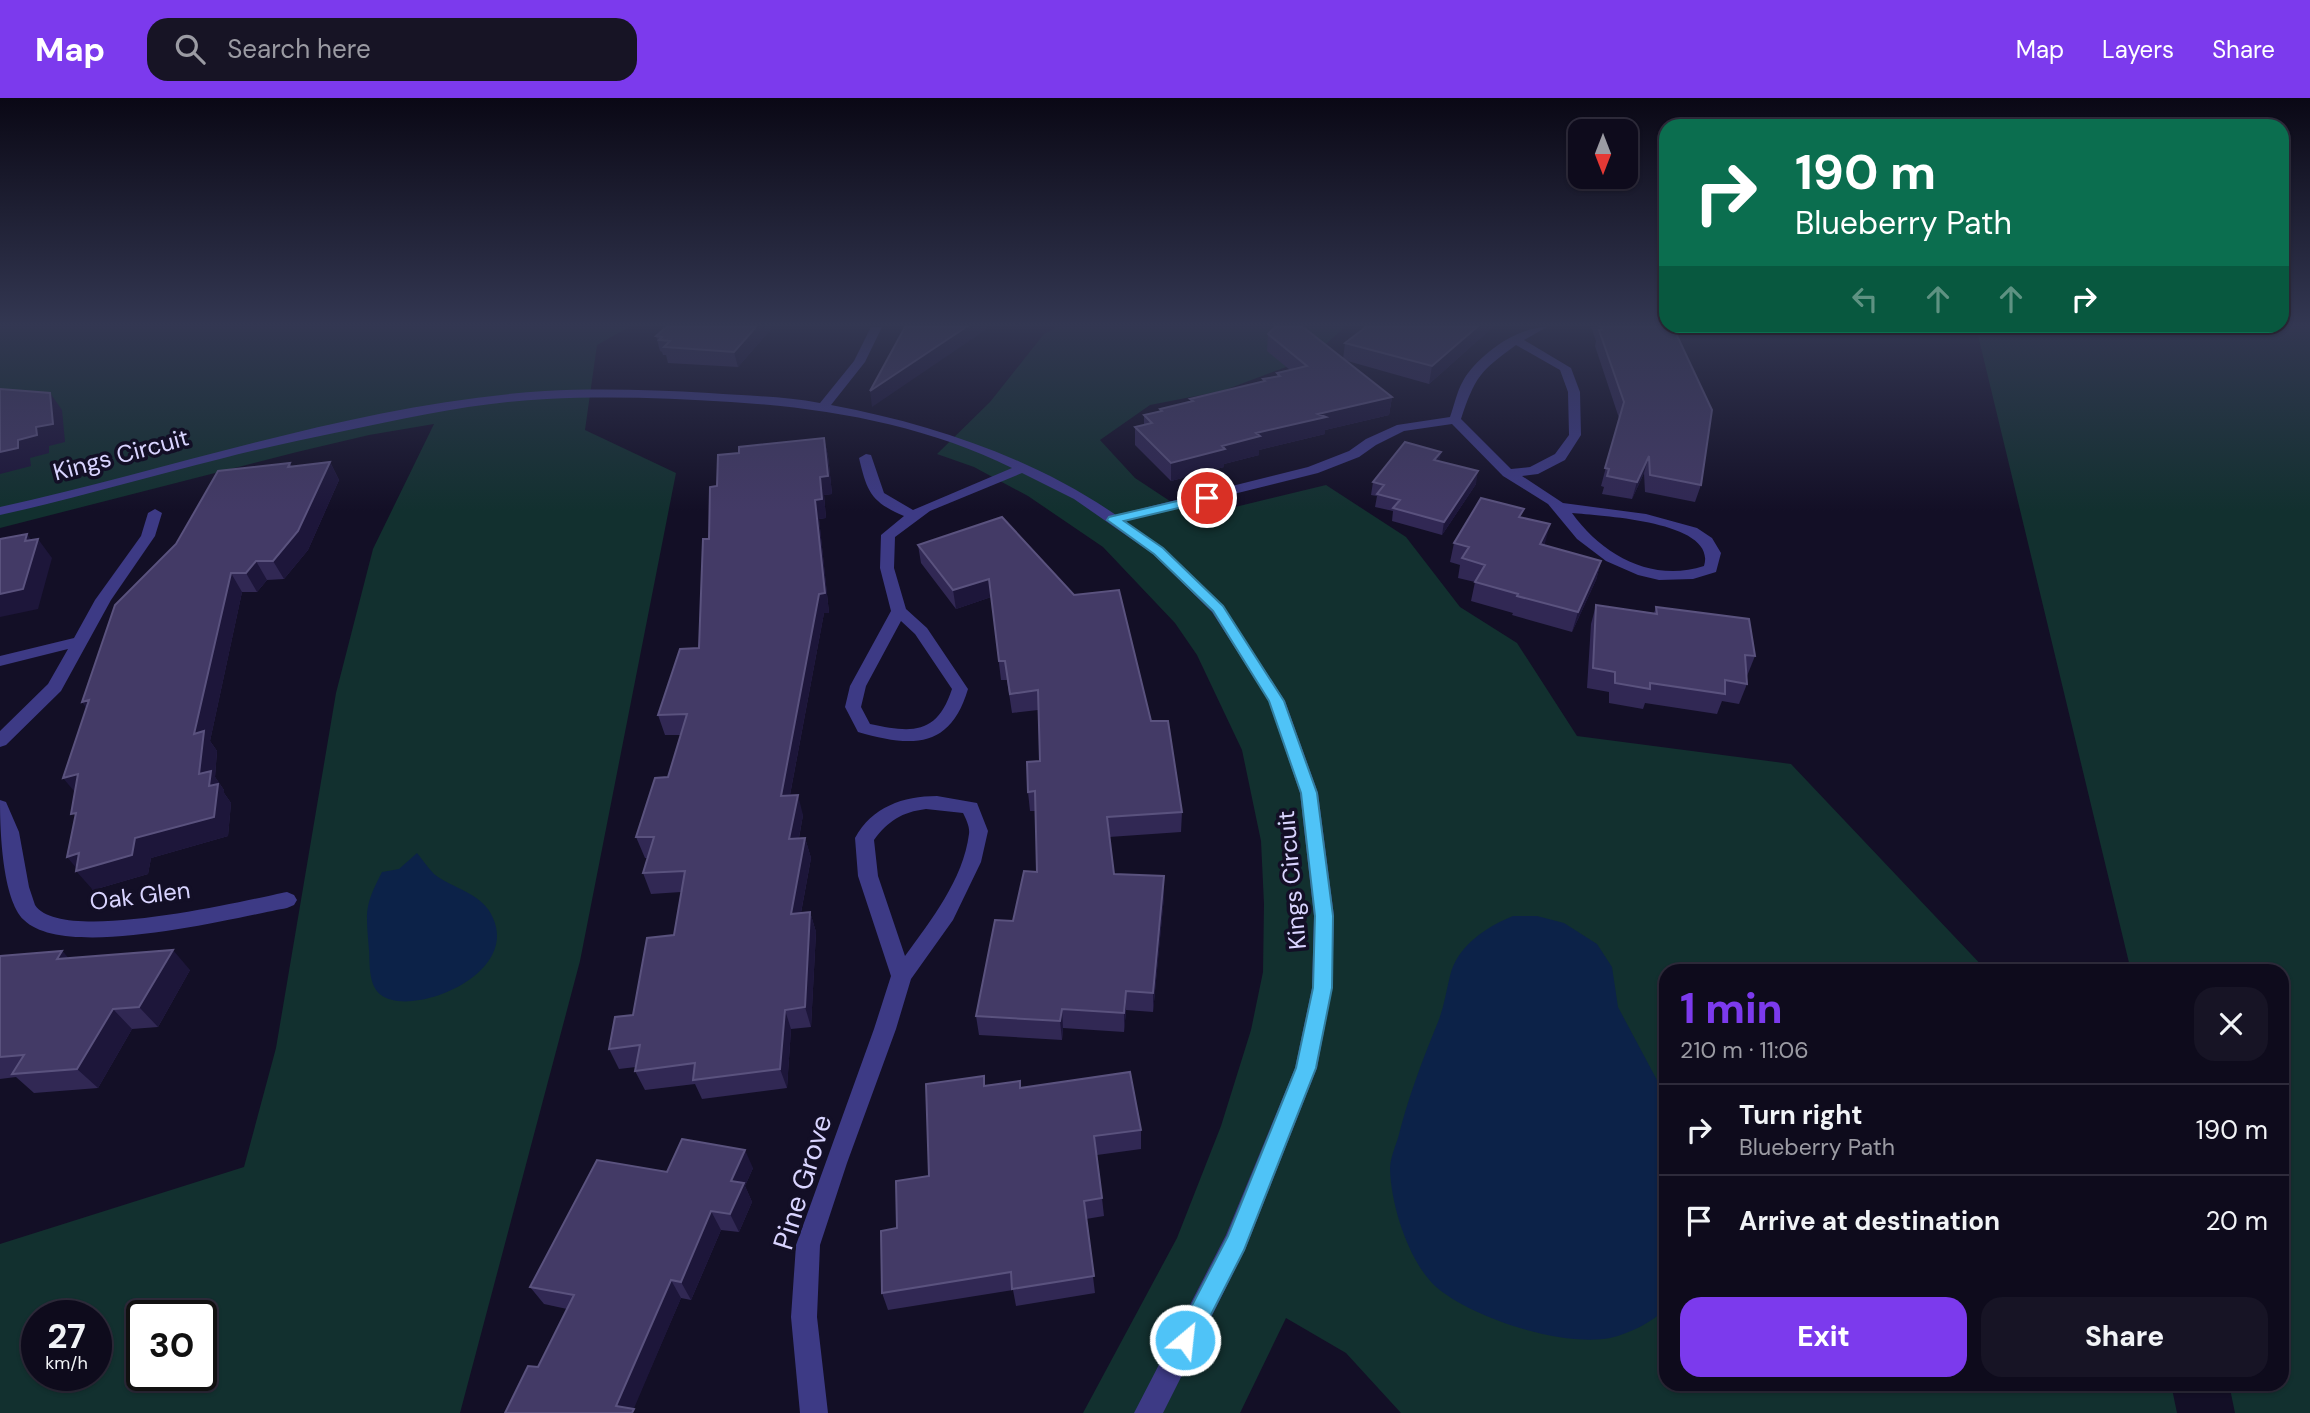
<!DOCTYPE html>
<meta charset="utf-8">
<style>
:root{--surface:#0e0b1c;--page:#171425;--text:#f1f3f6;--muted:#9b9ba3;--line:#2e2b3b;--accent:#7c3aed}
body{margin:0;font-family:"DM Sans",sans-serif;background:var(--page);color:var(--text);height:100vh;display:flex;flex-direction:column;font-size:26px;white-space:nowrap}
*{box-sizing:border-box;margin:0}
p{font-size:23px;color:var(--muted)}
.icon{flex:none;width:38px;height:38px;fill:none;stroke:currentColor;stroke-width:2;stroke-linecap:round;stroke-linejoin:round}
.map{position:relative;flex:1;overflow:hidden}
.side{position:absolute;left:1659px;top:866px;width:630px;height:427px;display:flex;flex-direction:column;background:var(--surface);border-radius:21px;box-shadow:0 2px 5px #0004,0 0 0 2px var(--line)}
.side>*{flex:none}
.top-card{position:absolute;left:1659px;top:21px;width:630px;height:214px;border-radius:21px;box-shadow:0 2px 5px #0004,0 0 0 2px var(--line);background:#0b6e4f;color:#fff;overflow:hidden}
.needle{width:46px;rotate:180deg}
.fabs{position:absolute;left:1568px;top:21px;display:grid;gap:14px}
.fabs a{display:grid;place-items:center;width:70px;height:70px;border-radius:14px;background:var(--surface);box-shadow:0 2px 5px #0004,0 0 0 2px var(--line);font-size:35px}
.speed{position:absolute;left:21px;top:1202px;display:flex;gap:14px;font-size:35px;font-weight:700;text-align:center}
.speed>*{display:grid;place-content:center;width:91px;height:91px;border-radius:50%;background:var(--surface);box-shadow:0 2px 5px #0004,0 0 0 2px var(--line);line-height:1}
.speed small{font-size:18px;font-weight:400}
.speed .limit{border:4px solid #111;border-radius:10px;background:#fff;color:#111}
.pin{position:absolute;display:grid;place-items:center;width:60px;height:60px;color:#fff;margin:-30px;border:4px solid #fff;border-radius:50%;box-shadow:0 2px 7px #0007}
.me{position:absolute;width:77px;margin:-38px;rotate:28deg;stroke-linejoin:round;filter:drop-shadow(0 0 5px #0008)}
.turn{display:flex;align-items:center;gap:24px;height:147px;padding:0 21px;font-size:32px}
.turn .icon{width:91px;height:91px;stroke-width:2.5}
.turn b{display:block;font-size:49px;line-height:60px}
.lanes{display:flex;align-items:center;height:66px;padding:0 21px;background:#0003;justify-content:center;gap:35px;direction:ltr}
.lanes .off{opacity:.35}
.round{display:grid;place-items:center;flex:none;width:74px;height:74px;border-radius:21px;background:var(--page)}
.head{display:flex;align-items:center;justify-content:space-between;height:119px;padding:0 21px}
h1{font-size:42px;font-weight:800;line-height:52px;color:var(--accent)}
.action{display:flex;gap:14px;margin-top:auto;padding:14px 21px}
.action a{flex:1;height:80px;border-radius:21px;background:var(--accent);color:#fff;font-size:28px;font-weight:800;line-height:80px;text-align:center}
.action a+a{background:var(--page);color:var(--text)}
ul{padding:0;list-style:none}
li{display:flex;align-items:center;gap:21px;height:91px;padding:0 21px;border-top:2px solid var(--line)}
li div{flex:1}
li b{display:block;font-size:26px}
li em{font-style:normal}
header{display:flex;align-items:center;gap:42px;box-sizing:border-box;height:98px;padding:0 35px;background:var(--accent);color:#fff}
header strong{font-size:33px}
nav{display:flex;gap:38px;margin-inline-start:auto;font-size:24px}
.search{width:490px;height:63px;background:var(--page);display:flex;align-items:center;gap:18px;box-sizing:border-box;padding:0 24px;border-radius:21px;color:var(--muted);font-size:26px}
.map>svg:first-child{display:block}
.green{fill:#12302f;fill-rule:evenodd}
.water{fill:#0c2248}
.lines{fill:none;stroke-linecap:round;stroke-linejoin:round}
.minor{fill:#3d3a85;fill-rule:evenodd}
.wall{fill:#312854}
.shaded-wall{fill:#1d163a}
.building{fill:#433a66;stroke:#5a527e;stroke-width:2}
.route{fill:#4fc3f7;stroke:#337fa1;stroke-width:2}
.labels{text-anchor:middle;stroke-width:7;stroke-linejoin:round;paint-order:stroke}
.street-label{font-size:24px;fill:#d9d4ff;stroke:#130f26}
.near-street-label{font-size:28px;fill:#d9d4ff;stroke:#130f26}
</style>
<header>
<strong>Map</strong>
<div class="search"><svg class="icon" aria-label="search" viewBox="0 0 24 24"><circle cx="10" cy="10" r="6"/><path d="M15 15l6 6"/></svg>Search here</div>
<nav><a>Map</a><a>Layers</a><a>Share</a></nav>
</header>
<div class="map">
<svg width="2310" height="1315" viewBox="0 0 2310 1315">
<rect width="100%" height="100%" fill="#130f26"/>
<path class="green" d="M0 229H629L597 247 585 332 676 375 580 863 460 1315H0V1146L244 1069 276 950 336 595 373 451 434 326 369 337 297 354 0 430ZM37 1218H96V1278H37ZM142 1218H201V1278H142Z
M1057 229H1345L1310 260 1222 293 1150 307 1100 342 1135 380 1194 419 1326 387 1406 439 1460 509 1517 545 1577 638 1791 666 1987 873H1666V1286H2171L2177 1315H1401L1346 1255 1286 1220 1240 1315H1083L1177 1140 1221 1028 1251 932 1263 874 1264 806 1261 743 1242 652 1197 557 1175 525 1103 449 1028 398 974 369 937 356 990 304 1044 236Z
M1976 229H2310V1315H2235L2229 1286H2282V873H2131Z"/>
<path class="water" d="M417 755C422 761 428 770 434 776 453 791 483 795 493 820 519 878 411 920 381 897 368 887 370 866 369 852 366 813 364 809 382 774L399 771Z
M1513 818H1537L1564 825 1597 846 1612 869 1618 909 1666 999V1211C1650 1225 1631 1235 1610 1240 1562 1249 1471 1220 1435 1188 1408 1162 1391 1107 1390 1071 1390 1061 1395 1049 1398 1040 1408 1000 1422 963 1438 924 1444 909 1446 894 1450 878 1457 848 1486 829 1513 818Z"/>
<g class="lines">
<path class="minor" d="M871 229H882L865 264 831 307C932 326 1031 359 1116 417L1308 369 1349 353 1366 341 1397 327 1450 319C1454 308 1457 293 1463 283 1478 257 1517 229 1547 229L1524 242 1571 270 1580 294 1581 337 1565 362 1538 376 1522 378 1563 405 1646 416 1697 430 1712 440 1721 455 1716 474 1693 481 1659 482 1638 477 1606 463 1577 441 1548 406 1503 378 1452 326 1404 333 1376 347 1359 359 1318 375 1125 423 1163 450 1223 508 1285 603 1318 695 1334 818 1332 890 1317 970 1245 1152 1163 1315H1134L1226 1137 1295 970 1312 890 1314 818 1300 695 1269 603 1212 514 1153 456 1074 401 1022 375 930 413 895 439 894 470 906 511 927 530 968 591C950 652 911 649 858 634L845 609 850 588 891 513 880 470 881 437 904 418C871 404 867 394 859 360L866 356 871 357 884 395 913 412 1012 370C925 327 827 310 731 304 670 300 608 298 547 301 479 304 410 319 344 333 302 342 261 350 220 361 146 379 74 401 0 417V409C180 369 360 305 545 293 599 290 655 292 709 295 747 298 784 298 820 305L854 263ZM1516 247 1560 272 1568 294 1569 337 1555 356 1530 369 1511 371 1461 321C1475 279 1480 273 1516 247ZM1572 415C1601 418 1718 423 1704 468 1652 485 1602 457 1572 415ZM901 523 915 536 952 591C937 637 912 635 870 626L861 609 866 588Z
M155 411 162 415 155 438 111 502 61 593 6 647 0 649V633L48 586 68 551 0 568V558L74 540 95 502 141 438 148 415Z
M937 698 977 705 988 733 981 764 953 822 911 881 896 931 847 1065 820 1147 817 1219 828 1315H800L791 1219 796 1147 874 931 891 878 858 778 855 740C872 709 903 698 937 698ZM926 711 963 715C966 721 970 729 969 736 963 782 931 822 905 858L878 778 874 742C888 723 902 714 926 711Z
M0 702 6 704 19 734 29 789 35 807C61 847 243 803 287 794L294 797 297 802 294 807 287 810C233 820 65 863 24 822 2 801 0 731 0 702Z"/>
</g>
<path class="wall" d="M666 229H773L738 269 668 265 666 257H663L662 254 660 253 656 238Z
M1366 229H1493L1429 286 1344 262 1392 299 1389 317 1325 332V336L1259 352V357L1224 366V369L1171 383 1135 347V329L1144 327V317L1160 314V311L1190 304V301L1263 284V281L1277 278V275L1290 272 1267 253 1268 236 1343 261 1345 245Z
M1591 229H1673L1701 387 1695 404 1645 394 1644 375 1632 401 1602 396 1604 389 1601 388 1619 320 1595 248 1596 243Z
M824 340 828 358 832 396 824 397 826 420 819 421 829 515H824L790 697 803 717 799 740H805L811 760 801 815 810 814 816 834 811 929 791 931 787 990 702 1001 695 986 645 992 635 973 636 969 619 971 609 951 633 917 674 837 681 794 651 796 643 775 647 760H645L636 739 668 679 681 637H665L658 617 699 550 709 441 717 388 739 355Z
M330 364 339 382 308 452 284 481 267 482 257 494H242L210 643 217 653 215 679 224 692V695L231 705 228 738 151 760 148 776 93 792 76 769 75 694 86 609 82 604 290 365 292 369Z
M1439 364 1476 386 1442 437 1392 423 1393 413 1375 409 1377 398 1371 397 1373 384Z
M1002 419 1151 623 1182 714 1181 734 1109 739 1114 776 1164 778V798L1153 914 1126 912 1124 934 1063 930 1062 942 979 937 976 918 1013 823 1037 774 1036 713H1030L1028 694 1040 663 1038 612 1012 615 1007 582H1001L991 499 956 511 921 465 918 447Z
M1522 419 1545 445 1544 448 1601 463 1596 482 1572 534 1512 517 1513 515 1471 503 1475 484 1458 480 1460 467 1450 464 1454 445Z
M1596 507 1654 515 1656 509 1755 558 1747 578V586L1739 606 1722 603 1717 616 1645 605 1643 611 1609 605V594L1587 590 1591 526Z
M62 853 68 860 190 872 158 929 132 931 98 990 34 995 16 979 0 981V858Z
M985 988 1021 990 1141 1032V1051L1097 1057 1102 1100 1104 1118 1086 1121 1095 1195 1016 1208 1013 1192 888 1212 882 1195 897 1130Z
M753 1070 745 1088 752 1104 739 1134 721 1132 691 1202 681 1200 633 1311 538 1269 567 1211 544 1206 530 1189 667 1074Z"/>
<path class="shaded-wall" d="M756 229H773L738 269 734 254Z
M966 229H990L872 309 870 293Z
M1477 229H1493L1429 286 1432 268Z
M50 295 62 312 65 344 49 348V355L30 360 31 368 0 376V354L36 329Z
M1392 299 1389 317 1325 332V336L1259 352V357L1224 366V369L1171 383V365L1222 348 1256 335 1318 316Z
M824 340 828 358 832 396 824 397 826 420 819 421 829 515H824L786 718 781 698 815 402 820 379Z
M1441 354 1439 366 1434 362Z
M1649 358 1644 375 1632 401 1637 384Z
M330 364 339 382 308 452 284 481 273 463Z
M1478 373 1476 386 1442 437 1444 424Z
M1550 426 1545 445 1535 465 1540 446Z
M27 436 36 449 38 441 52 460 38 511 0 519V496L25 443Z
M256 463 267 482 257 494 246 475Z
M1601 463 1596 482 1572 534 1578 514Z
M231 475 242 494 210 643 217 653 215 679 224 692V695L231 705 228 738 151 760 148 776 93 792 76 773 78 772 67 759 135 740 199 676 194 636Z
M989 481 991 499 956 511 953 492Z
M89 602 97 623 82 604Z
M78 676 79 699 63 680Z
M798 697 803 717 795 761 789 741Z
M805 740 811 760 797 836 791 816Z
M1164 778V798L1153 914V895Z
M810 814 816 834 811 929 805 909Z
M173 852 190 872 158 929 139 909Z
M62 853 81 873 57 861Z
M1126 893V912L1124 934V915Z
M113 911 132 931 98 990 77 971Z
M1062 911 1063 930 1062 942 1060 923Z
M785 912 791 931 787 990 780 971Z
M745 1052 753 1070 745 1088 752 1104 739 1134 730 1116 731 1083Z
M711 1113 721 1132 691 1202 681 1184Z
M671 1182 681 1200 632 1315 616 1308Z"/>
<path class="building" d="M666 229H756L734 254 664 249 670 243 659 242 662 239 656 238Z
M905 229H966L870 293Z
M1275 229H1303L1392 299 1318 316 1326 319 1256 335 1260 338 1222 348 1225 351 1171 365 1135 329 1152 325 1144 317 1162 313 1160 311 1193 303 1190 301 1265 283 1263 281 1280 278 1277 275 1307 268 1268 236Z
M1366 229H1477L1432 268 1345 245Z
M1600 229H1673L1712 312 1701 387 1650 377 1649 358 1637 384 1607 378 1609 371 1605 370 1624 304 1599 232H1602Z
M0 291 50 295 53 326 36 329 37 337 18 342V350L0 354Z
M824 340 828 378 820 379 822 401 815 402 825 495 819 496 781 698 798 697 789 741 805 740 791 816 810 814 805 909 785 912 780 971 693 982 695 965 635 973 640 947 609 951 615 919 633 917 647 840 674 837 685 773 643 775 654 739H636L655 680 668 679 687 616 658 617 680 551 699 550 703 441H709L710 389 717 388 718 357 739 355V349Z
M1405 344 1441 354 1434 362 1478 373 1444 424 1393 410 1400 402 1377 396 1384 387 1373 384Z
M330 364 298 433 273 463H256L246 475H231L194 636 204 633 199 676 211 673 209 688 218 686 214 719 135 740 132 757 76 773 79 755 67 759 76 715 71 716 78 676 63 680 89 602 82 604 115 507 176 446 218 373 290 365 288 369Z
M1481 400 1524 411 1519 419 1550 426 1540 446 1601 463 1578 514 1517 498 1518 496 1475 484 1485 467 1462 460 1469 449 1454 445Z
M1002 419 1074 497 1119 492 1151 623H1168L1182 714 1107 719 1114 776 1164 778 1153 895 1126 893 1124 915 1062 911 1060 923 976 918 995 822 1013 823 1024 773 1037 774 1035 693 1028 694 1027 664 1040 663 1038 592 1010 596 1005 563H999L989 481 953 492 918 447Z
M27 436 25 443 38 441 23 491 0 496V441Z
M1596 507 1657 516 1656 509 1749 521 1755 558 1745 557 1747 586 1725 582V596L1650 585V591L1615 585V574L1593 570Z
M173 852 139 909 113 911 77 971 12 976 24 957 0 959V858L62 853 57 861Z
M1130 974 1141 1032 1094 1038 1102 1100 1084 1103 1094 1178 1012 1191 1011 1174 882 1195 881 1133 897 1130 896 1083 929 1078 926 986 984 978V988L1020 983V990Z
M682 1041 745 1052 731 1083 744 1085 730 1116 711 1113 681 1184 671 1182 616 1308 634 1311 632 1315H505L528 1268 538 1269 574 1197 530 1189 597 1062 667 1074Z"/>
<linearGradient id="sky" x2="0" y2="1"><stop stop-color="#0a0815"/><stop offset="0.55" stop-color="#333752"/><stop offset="1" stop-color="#333752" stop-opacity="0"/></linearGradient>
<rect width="2310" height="413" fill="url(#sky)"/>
<path class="route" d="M1207 396 1212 397V402L1124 423 1163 450 1223 508 1284 603 1317 695 1333 818 1332 890 1316 970 1244 1152 1194 1250 1185 1254 1177 1250 1174 1242 1228 1138 1296 970 1313 890 1315 818 1301 695 1269 603 1213 513 1154 456 1107 422 1109 419Z"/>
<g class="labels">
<g class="street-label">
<text transform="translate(121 357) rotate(-15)" y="8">Kings Circuit</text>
<text transform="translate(1292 782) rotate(-95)" y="8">Kings Circuit</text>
<text transform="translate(140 798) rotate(-7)" y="8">Oak Glen</text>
</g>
<g class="near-street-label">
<text transform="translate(802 1084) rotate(-73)" y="10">Pine Grove</text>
</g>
</g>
</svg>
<div class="fabs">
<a><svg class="needle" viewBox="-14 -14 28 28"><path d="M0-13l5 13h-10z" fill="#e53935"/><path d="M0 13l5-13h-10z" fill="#9b9ba3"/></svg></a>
</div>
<div class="speed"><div>27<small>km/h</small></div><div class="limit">30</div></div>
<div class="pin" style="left:1207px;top:400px;background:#d93025"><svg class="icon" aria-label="arrive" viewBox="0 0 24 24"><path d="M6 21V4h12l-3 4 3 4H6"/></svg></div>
<svg class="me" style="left:1185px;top:1242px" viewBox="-20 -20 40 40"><circle r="17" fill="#4fc3f7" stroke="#fff" stroke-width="3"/><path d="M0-11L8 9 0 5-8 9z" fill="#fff"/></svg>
<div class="top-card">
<div class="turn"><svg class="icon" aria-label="right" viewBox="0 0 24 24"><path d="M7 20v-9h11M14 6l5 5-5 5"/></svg><div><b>190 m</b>Blueberry Path</div></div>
<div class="lanes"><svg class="icon off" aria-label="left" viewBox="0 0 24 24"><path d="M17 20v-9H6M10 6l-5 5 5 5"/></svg><svg class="icon off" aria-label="ahead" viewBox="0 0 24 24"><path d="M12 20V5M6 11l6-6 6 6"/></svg><svg class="icon off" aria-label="ahead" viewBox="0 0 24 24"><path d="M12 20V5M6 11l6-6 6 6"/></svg><svg class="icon" aria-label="right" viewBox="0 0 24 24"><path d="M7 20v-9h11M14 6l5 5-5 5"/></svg></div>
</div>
<section class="side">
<div class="head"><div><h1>1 min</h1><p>210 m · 11:06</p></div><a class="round"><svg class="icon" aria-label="close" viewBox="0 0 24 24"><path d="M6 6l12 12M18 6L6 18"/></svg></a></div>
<ul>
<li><svg class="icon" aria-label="right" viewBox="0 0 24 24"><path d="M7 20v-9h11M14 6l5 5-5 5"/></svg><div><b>Turn right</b><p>Blueberry Path</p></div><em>190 m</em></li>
<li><svg class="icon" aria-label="arrive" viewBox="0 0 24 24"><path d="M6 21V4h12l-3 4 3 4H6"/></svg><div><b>Arrive at destination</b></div><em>20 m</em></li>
</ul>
<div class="action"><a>Exit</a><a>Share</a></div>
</section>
</div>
